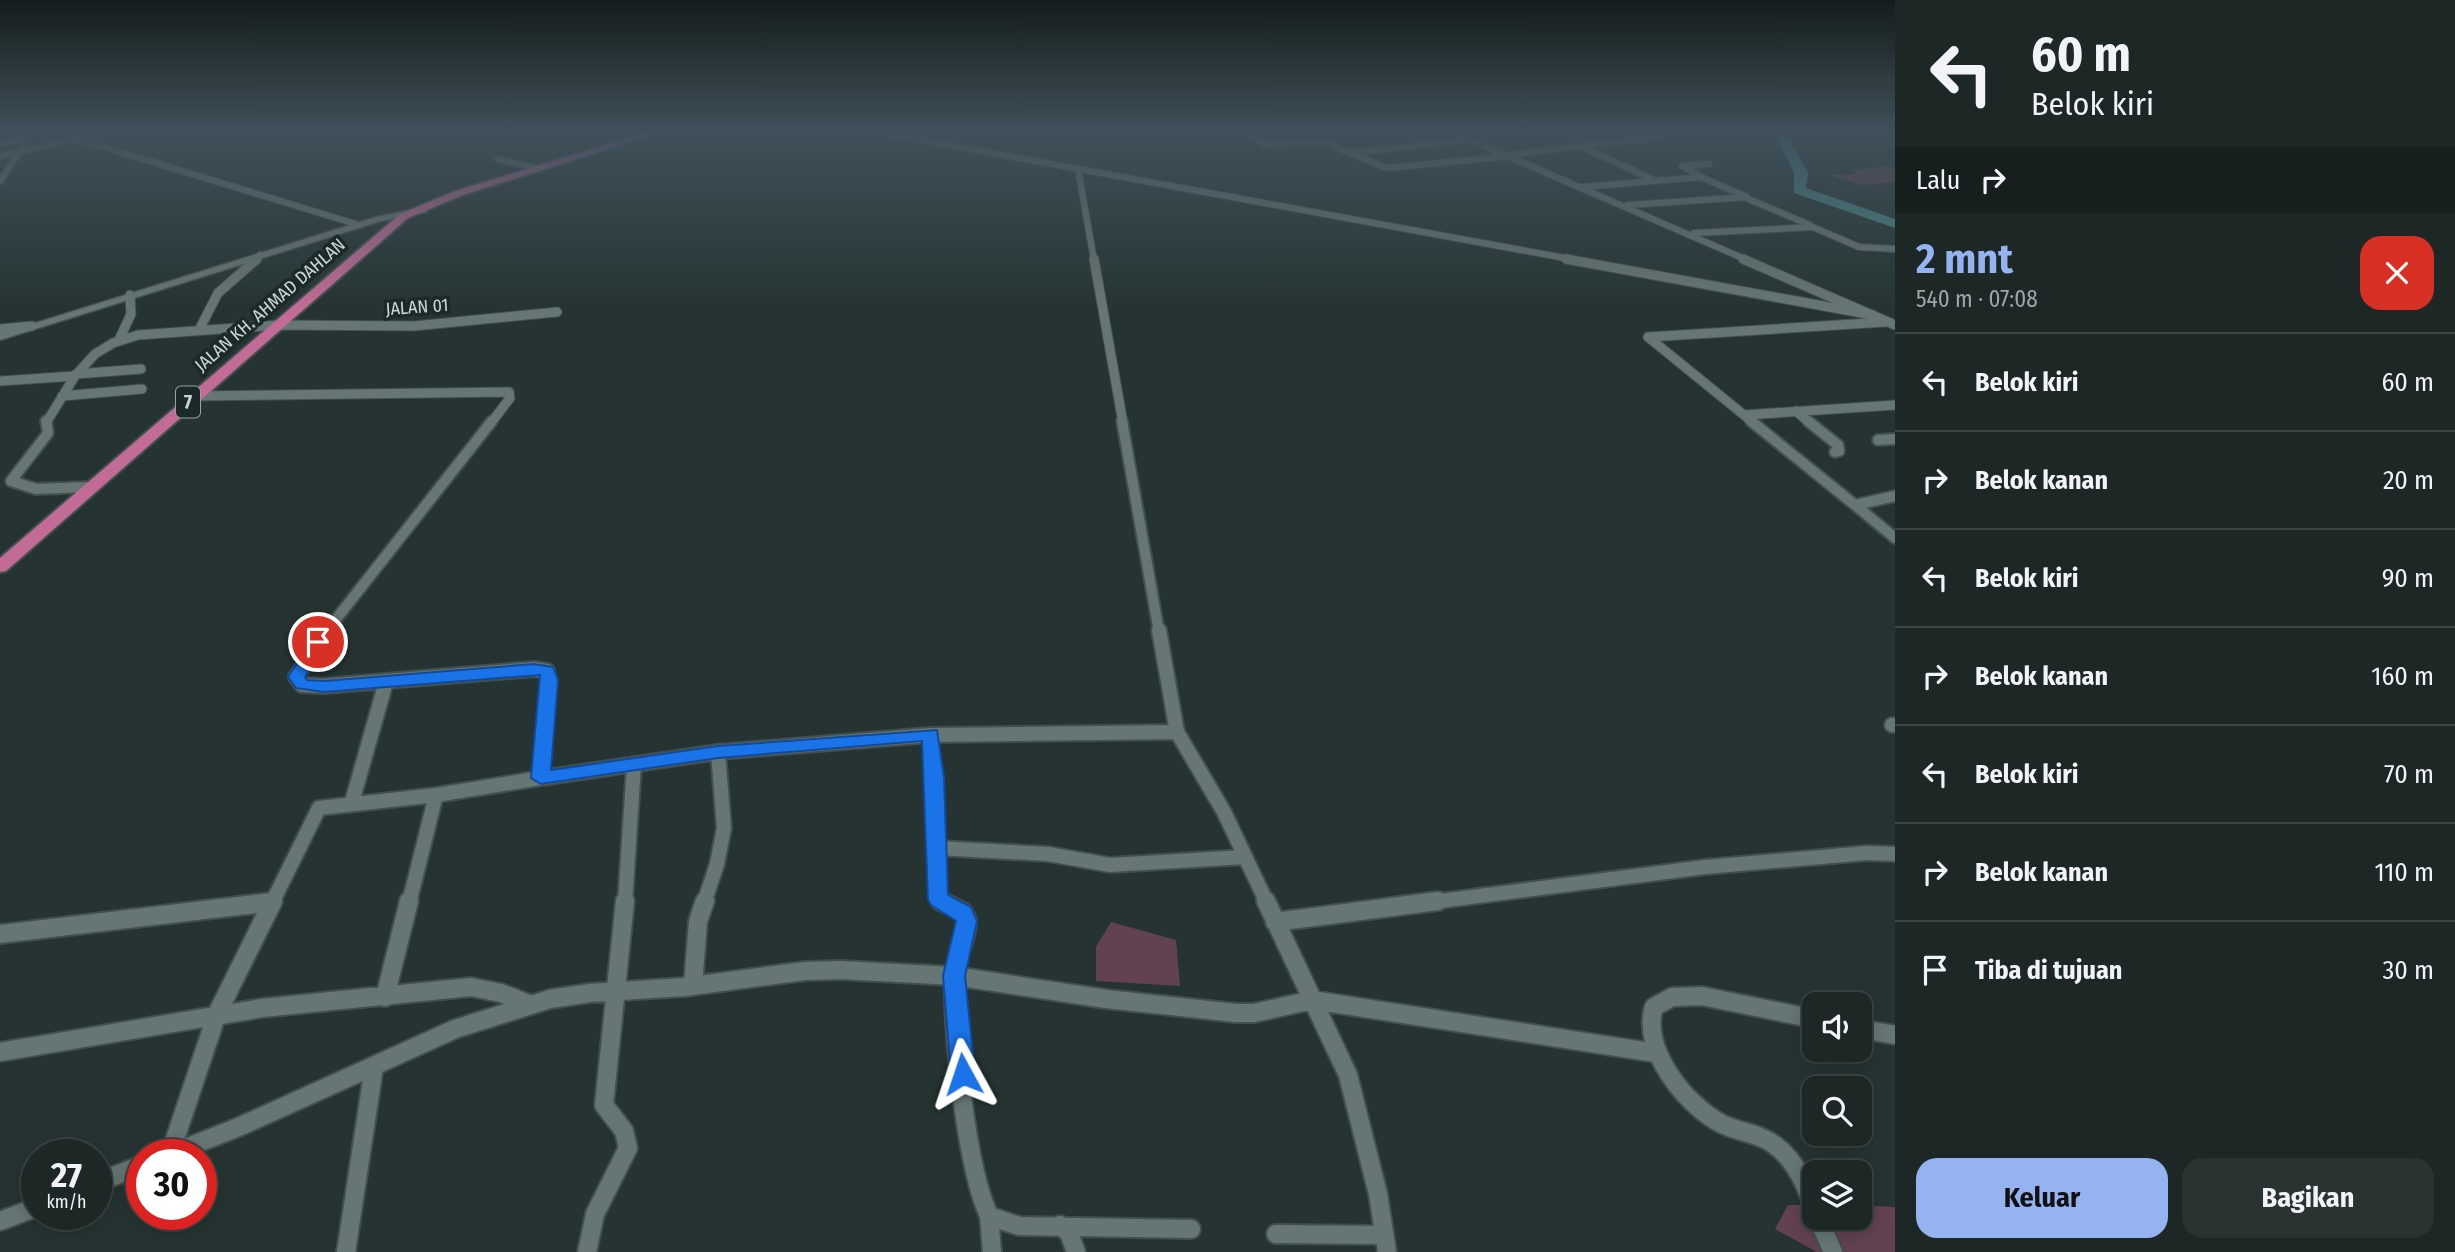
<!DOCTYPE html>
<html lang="id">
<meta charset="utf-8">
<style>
:root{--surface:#1c2726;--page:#293332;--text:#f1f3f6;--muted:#a0a5a7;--line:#3a4443;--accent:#95b2f1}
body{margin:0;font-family:"Fira Sans Condensed",sans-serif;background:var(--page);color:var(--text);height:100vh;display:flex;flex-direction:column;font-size:26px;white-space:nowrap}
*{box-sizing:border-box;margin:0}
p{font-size:23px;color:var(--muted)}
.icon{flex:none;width:38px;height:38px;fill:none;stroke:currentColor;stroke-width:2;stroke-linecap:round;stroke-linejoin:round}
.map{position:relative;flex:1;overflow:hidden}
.panel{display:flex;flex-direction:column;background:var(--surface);width:560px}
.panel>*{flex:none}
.top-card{background:#1c2726;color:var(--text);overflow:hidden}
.fabs{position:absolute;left:1802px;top:992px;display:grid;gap:14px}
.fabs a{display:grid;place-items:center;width:70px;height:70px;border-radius:14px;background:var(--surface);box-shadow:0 4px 18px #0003,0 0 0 2px var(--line);font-size:35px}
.speed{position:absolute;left:21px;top:1139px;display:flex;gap:14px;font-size:35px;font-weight:700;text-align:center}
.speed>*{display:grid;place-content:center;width:91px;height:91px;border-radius:50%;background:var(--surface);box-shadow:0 4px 18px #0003,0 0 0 2px var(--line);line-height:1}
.speed small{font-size:18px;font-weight:400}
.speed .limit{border:10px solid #d22;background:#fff;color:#111}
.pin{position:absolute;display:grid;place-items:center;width:60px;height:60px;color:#fff;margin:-30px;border:4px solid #fff;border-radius:50%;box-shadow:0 2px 7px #0007}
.me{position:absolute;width:77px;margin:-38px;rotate:355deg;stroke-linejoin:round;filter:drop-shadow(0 0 5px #0008)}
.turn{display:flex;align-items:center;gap:24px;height:147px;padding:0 21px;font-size:32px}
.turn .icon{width:91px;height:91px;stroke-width:2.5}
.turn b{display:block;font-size:49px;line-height:60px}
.then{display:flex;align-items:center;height:66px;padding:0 21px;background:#0003;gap:14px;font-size:26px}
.round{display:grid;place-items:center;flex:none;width:74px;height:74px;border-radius:21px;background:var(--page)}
.head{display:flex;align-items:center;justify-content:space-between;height:119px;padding:0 21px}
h1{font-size:42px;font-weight:700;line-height:52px;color:var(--accent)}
.primary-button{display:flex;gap:14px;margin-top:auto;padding:14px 21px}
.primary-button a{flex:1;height:80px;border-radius:21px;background:var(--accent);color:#111;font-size:28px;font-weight:700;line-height:80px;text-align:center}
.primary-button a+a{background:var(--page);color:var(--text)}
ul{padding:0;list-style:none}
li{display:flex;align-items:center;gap:21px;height:98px;padding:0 21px;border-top:2px solid var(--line)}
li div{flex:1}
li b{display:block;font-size:26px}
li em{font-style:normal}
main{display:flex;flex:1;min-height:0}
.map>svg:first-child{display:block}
.green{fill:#624250}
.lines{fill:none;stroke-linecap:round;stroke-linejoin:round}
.river{fill:#498984;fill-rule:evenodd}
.minor-far4-casing{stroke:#434f4e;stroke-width:8}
.minor-far3-casing{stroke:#434f4e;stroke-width:11}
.minor-far2-casing{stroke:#434f4e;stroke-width:14}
.minor-far1-casing{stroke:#434f4e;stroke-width:18}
.minor-casing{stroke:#434f4e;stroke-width:22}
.tertiary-casing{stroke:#434f4e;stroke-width:3}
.trunk-casing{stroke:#434f4e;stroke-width:4}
.minor-far4{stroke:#667674;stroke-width:6}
.minor-far3{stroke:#667674;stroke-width:9}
.minor-far2{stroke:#667674;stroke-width:10}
.minor-far1{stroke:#667674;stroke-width:14}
.minor{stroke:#667674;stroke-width:18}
.tertiary{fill:#667674;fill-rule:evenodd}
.trunk{fill:#c36b97;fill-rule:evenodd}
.route{fill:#1a73e8;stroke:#114b97;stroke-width:2}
.labels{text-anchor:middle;stroke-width:7;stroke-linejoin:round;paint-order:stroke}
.far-street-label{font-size:18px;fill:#cdd6d5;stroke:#1b2928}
.shield{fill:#1b2928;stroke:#98a2a1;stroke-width:2}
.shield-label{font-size:19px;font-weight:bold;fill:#cdd6d5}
</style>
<main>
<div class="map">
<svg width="1895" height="1252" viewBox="0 0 1895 1252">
<rect width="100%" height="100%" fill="#253432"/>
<path class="green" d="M1889 166 1895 168V182L1861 185 1830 175 1856 174 1853 170Z
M1111 922 1176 940 1180 986 1096 981V947Z
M1788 1205H1815V1218H1860V1205L1895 1207V1252H1817L1775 1229Z"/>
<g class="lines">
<path class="river" d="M1775 134H1787L1808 173 1806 188 1895 219V228L1794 193V173Z"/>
<g class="minor-far4-casing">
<path id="minor-far4" d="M888 134 1576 260
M1251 134 1262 144 1324 142 1350 153 1468 140
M1457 134 1747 260
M81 140 359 225
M0 143 27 139
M1581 146 1659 137
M1350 153 1387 168 1509 156
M1507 155 1580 146 1652 179
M0 156 71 139 108 134
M498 159 539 169
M1078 169 1094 260
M1700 176 1682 166 1709 164
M0 181 31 134
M1582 187 1701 177 1747 197 1628 205
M1746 198 1810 225
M1694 233 1813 227 1859 247 1895 249
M255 260 260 255"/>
</g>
<g class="minor-far3-casing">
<path id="minor-far3" d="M1094 259 1123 423
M1566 259 1873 315
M1743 259 1895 325
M0 329 32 326
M199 330 218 293 257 259
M119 340 131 314 130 295
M76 374 141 369
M0 381 75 376
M62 396 142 389
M195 396 509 392 510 398 491 423
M1796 411 1810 423
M1744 415 1648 337 1885 322
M46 423 75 376 95 354 113 343 138 335 278 325 414 326 557 312
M1753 423 1744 415 1895 405"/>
</g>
<g class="minor-far2-casing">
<path id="minor-far2" d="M46 421 48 433 11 481 36 489 90 487
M1122 421 1159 632
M1751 421 1855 505
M1808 421 1838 445 1839 451 1835 452
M1878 440 1895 439
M1895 496 1855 505 1895 538
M326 632 492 421"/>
</g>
<g class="minor-far1-casing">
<path id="minor-far1" d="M327 630 296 677 302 685 324 686 534 669 547 671 549 680 541 778 718 752 930 735 1177 732
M1159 630 1177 732 1224 812 1267 903
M1892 725H1895
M930 735 935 777 938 899 944 903
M352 802 386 682
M937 848 1048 854 1110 865 1245 857
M264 903 272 902
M272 903 319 808 436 795 541 778
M409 903 436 795
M625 903 634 764
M704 903 717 864 724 828 718 752
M1424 903 1705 867 1867 853 1895 854"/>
</g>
<g class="minor-casing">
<path id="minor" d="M941 901 963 912 967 921C967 941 954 958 954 978 953 1035 966 1166 989 1216L1019 1226 1191 1229
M1266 901 1348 1075 1378 1194 1387 1252
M1275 922 1438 901
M0 934 272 902
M693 986 698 921 705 901
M385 997 409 901
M1815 1019 1702 996 1672 997 1654 1007C1641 1049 1685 1105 1722 1124 1740 1133 1760 1133 1776 1146 1796 1161 1806 1186 1815 1209
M1860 1029 1895 1035
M0 1052 262 1008 471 987 501 993 531 1005
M170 1154 217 1014 273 901
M168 1155 241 1126 455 1029 550 999 590 993 684 987 805 971 840 970 954 976 1106 999 1236 1013H1254L1312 1000 1656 1053
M96 1183 142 1165
M989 1215 992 1252
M1818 1218 1833 1252
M0 1221 37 1207
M1060 1225 1069 1233 1076 1252
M1276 1234 1384 1235
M346 1252 374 1067
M587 1252 595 1214 628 1148 624 1131 604 1105 625 901"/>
</g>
<g class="tertiary-casing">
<path id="tertiary" d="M424 207 427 208V212L381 221 0 340V334L376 217Z"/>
</g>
<g class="trunk-casing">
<path id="trunk" d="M642 134H655L463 195 408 218 6 571 0 572V558L400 214 455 191Z"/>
</g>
<use href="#minor-far4" class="minor-far4"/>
<use href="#minor-far3" class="minor-far3"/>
<use href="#minor-far2" class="minor-far2"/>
<use href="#minor-far1" class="minor-far1"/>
<use href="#minor" class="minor"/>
<use href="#tertiary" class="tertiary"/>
<use href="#trunk" class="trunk"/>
</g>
<linearGradient id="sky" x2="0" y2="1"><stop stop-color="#141d1c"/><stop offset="0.43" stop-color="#40505a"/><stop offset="1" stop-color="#40505a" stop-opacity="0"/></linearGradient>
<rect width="1895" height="309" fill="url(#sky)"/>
<path class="route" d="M318 638 327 642 305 677 307 680 324 681 534 664 553 667 558 680 551 770 718 746 937 730 944 777 948 895 971 907 977 921 965 976 975 1074 972 1081 963 1084 955 1081 951 1074 943 976 956 921 931 905 928 900 922 741 718 758 541 784 531 778 540 675 324 692 296 688 288 677 313 639Z"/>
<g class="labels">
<g class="far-street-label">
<text transform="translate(270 305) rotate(-41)" y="6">JALAN KH. AHMAD DAHLAN</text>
<text transform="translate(417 307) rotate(-4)" y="6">JALAN 01</text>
</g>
<rect class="shield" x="176" y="386.5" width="24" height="31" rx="5"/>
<g class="shield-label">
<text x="188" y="409">7</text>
</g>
</g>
</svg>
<div class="fabs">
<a><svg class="icon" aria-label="sound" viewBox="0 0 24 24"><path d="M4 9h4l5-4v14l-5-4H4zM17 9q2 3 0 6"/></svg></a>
<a><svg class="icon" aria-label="search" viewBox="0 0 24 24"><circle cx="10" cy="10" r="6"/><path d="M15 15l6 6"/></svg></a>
<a><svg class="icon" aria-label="layers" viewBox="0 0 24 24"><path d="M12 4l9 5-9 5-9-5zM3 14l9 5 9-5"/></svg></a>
</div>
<div class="speed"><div>27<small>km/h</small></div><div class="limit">30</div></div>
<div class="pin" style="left:318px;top:642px;background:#d93025"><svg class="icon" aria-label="arrive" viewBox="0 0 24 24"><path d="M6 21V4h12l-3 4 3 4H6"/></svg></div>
<svg class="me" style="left:963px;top:1074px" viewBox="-20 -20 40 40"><path d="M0-17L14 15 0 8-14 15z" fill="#1a73e8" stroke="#fff" stroke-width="4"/></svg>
</div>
<section class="panel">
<div class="top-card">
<div class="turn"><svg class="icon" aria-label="left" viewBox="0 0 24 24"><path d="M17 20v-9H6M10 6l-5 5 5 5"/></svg><div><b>60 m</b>Belok kiri</div></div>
<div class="then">Lalu<svg class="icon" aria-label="right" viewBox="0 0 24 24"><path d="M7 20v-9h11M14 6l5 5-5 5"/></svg></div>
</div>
<div class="head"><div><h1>2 mnt</h1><p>540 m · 07:08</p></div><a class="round" style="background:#d93025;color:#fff"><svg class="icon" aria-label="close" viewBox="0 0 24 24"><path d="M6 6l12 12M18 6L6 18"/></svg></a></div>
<ul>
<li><svg class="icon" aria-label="left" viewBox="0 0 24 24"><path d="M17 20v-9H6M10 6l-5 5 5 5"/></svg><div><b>Belok kiri</b></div><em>60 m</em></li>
<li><svg class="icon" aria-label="right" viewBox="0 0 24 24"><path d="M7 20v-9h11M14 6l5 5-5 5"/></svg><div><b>Belok kanan</b></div><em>20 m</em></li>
<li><svg class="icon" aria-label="left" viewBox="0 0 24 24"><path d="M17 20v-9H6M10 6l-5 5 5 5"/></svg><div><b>Belok kiri</b></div><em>90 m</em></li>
<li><svg class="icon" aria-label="right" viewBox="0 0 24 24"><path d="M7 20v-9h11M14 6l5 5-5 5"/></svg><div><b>Belok kanan</b></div><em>160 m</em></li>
<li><svg class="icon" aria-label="left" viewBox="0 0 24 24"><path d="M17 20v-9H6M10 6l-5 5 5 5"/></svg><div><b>Belok kiri</b></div><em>70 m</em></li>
<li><svg class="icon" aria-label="right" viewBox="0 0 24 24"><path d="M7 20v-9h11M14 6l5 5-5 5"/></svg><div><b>Belok kanan</b></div><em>110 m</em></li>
<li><svg class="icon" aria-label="arrive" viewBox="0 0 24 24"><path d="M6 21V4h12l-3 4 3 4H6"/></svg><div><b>Tiba di tujuan</b></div><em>30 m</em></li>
</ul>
<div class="primary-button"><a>Keluar</a><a>Bagikan</a></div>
</section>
</main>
